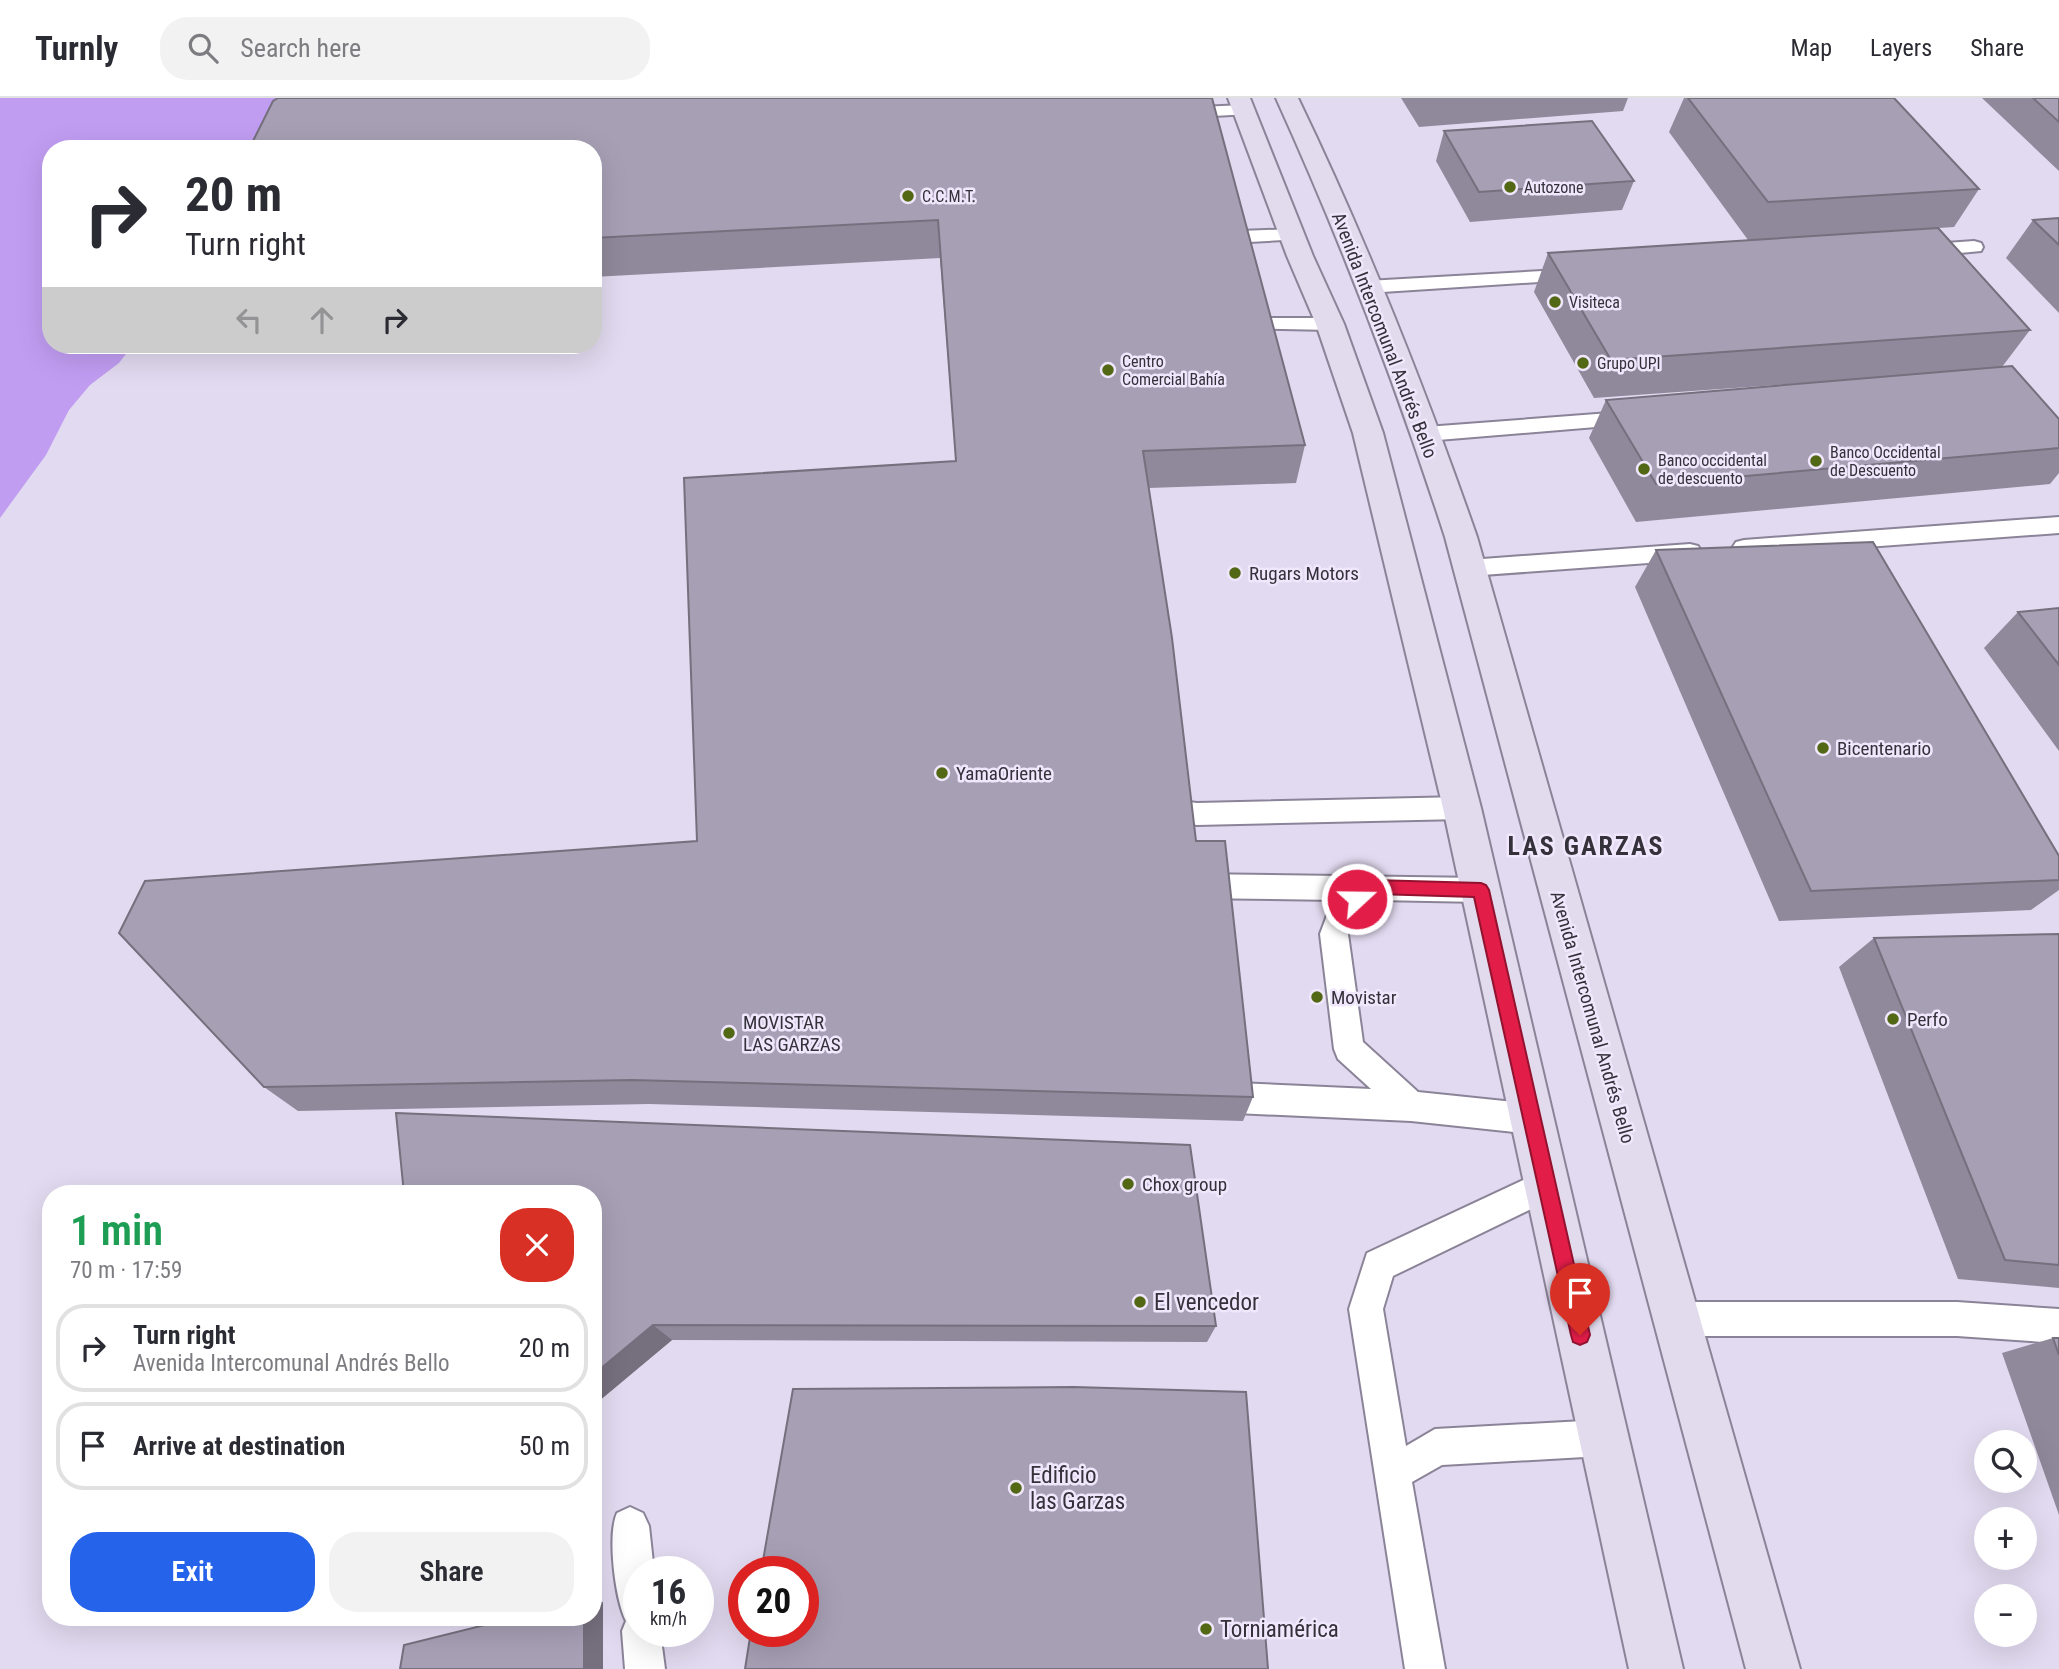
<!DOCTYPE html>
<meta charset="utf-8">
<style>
:root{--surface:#fff;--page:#f2f2f3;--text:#2b2b33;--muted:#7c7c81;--line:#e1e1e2;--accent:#2563eb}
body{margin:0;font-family:"Roboto Condensed",sans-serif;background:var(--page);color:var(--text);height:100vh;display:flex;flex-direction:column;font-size:26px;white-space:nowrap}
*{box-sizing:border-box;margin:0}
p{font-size:23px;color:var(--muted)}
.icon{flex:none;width:38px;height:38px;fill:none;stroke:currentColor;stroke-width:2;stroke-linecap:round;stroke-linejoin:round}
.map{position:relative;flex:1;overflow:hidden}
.panel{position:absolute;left:42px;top:1087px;width:560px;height:441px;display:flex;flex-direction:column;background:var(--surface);border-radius:28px;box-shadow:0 7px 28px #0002}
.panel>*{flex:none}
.top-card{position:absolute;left:42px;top:42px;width:560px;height:214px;border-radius:28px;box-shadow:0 7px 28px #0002;background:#fff;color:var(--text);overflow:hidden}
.tools{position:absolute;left:1974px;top:1332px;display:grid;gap:14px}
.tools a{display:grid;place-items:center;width:63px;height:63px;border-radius:50%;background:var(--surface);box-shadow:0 7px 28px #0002;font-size:35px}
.speed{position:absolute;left:623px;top:1458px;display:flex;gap:14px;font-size:35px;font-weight:700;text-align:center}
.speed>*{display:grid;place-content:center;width:91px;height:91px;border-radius:50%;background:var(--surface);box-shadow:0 7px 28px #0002;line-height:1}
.speed small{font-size:18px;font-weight:400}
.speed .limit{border:10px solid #d22;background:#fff;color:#111}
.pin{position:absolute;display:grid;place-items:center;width:60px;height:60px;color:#fff;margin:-72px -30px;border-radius:50% 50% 50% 0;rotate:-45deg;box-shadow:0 0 7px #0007}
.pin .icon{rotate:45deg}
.me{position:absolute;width:77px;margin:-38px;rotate:69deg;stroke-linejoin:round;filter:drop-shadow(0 0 5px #0008)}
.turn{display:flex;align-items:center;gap:24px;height:147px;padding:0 28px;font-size:32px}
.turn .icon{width:91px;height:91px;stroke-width:2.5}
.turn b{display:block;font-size:49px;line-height:60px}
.lanes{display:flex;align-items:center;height:66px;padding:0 28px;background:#0003;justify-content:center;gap:35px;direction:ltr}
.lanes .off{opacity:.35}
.round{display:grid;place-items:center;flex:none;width:74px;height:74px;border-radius:28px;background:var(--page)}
.headline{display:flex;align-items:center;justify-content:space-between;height:119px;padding:0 28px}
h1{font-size:42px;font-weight:600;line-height:52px;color:#1e9e55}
.cta{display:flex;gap:14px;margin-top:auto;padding:14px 28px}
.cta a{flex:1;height:80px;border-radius:28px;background:var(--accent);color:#fff;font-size:28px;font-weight:600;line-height:80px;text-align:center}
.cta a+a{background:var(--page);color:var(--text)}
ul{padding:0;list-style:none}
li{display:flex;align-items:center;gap:21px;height:88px;margin:0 14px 10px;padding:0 14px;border:4px solid var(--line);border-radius:28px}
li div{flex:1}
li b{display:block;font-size:26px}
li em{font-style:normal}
header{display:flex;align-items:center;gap:42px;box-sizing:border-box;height:98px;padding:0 35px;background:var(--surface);border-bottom:2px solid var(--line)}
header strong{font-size:33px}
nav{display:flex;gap:38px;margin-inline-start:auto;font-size:24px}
.search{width:490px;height:63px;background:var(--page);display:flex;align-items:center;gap:18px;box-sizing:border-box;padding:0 24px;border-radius:28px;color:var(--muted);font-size:26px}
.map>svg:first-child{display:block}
.forest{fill:#c19df2}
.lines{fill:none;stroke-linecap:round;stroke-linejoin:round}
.lane-casing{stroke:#8b8397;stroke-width:4}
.secondary-casing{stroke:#8b8397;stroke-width:4}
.lane{fill:#fff;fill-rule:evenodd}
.secondary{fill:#e2daed;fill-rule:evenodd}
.wall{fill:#90899b}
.shaded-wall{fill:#756f7e}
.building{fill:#a79fb4;stroke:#756f7e;stroke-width:2}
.route{fill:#e11d48;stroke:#92132f;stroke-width:2}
.poi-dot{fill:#536815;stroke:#f0e7fd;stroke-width:2.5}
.labels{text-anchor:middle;stroke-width:5;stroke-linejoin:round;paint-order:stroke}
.far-poi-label{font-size:16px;fill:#35313a;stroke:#f0e7fd;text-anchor:start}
.street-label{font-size:19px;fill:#35313a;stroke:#f0e7fd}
.poi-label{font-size:19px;fill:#35313a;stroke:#f0e7fd;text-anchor:start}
.near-poi-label{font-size:23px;fill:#35313a;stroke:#f0e7fd;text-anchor:start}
.district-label{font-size:26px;font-weight:bold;letter-spacing:2px;fill:#35313a;stroke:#f0e7fd}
</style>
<header>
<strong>Turnly</strong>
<div class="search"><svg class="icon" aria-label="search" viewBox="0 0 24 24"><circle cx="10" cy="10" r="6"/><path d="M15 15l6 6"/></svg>Search here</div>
<nav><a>Map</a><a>Layers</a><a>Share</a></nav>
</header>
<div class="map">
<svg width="2059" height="1571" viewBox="0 0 2059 1571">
<rect width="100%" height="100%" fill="#e2daf0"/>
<path class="forest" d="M0 0H298L266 51H51V247H133L119 265 90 287 69 312 46 357 0 420Z"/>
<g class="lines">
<g class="lane-casing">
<path id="lane" d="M1244 7 1252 12 1250 16 1177 20 1169 15 1177 10Z
M1294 131 1303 137 1301 141 1213 146 1204 140 1213 134Z
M1974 143 1981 145 1983 149 1981 153 1918 159 1909 153 1918 147Z
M1578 171 1585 173 1588 177 1585 181 1367 195 1357 189 1367 183Z
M1235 220H1330L1337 222 1340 226 1337 230 1330 232 1228 230 1225 226 1228 222Z
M1636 313 1644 315 1647 320 1644 325 1426 343 1418 341 1415 336 1418 331 1426 329Z
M2059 419V435L1744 458 1736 456 1732 450 1736 444 1744 442Z
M1690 446 1698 448 1702 454 1698 460 1690 462 1469 478 1461 476 1457 470 1461 464 1469 462Z
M1462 699 1472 702 1475 710 1472 718 1462 721 1197 727 1146 719 1143 711 1146 703 1156 700 1197 705Z
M1193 776 1481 780 1491 784 1495 792 1491 800 1481 804 1376 802 1353 823 1348 836 1363 944 1418 994 1532 1006 1543 1010 1548 1021 1543 1032 1532 1036 1411 1023 1214 1014 1203 1009 1198 999 1203 989 1214 984 1371 991 1338 961 1334 951 1320 836 1329 812 1337 802 1193 800 1183 796 1179 788 1183 780Z
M1547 1071 1558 1076 1563 1087 1558 1098 1393 1178 1383 1211 1406 1348 1435 1331 1602 1322 1615 1327 1620 1340 1615 1353 1602 1358 1442 1367 1412 1384 1445 1571H1405L1349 1211 1367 1155Z
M1677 1204H1957L2059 1211V1245L1957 1238H1677L1665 1233 1660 1221 1665 1209Z
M630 1409 643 1415 649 1428 654 1474H639V1533H660L665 1571H625L622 1533 626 1523C615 1501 607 1437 617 1415Z"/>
</g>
<g class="secondary-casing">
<path id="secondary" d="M1228 0H1250L1313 158 1344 226 1383 335 1481 710 1683 1571H1629L1443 710 1353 335 1316 226 1287 158Z
M1276 0H1298C1367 143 1425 290 1477 439L1800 1571H1746L1445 439C1397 290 1341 143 1276 0Z"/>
</g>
<use href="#lane" class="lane"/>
<use href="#secondary" class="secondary"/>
</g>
<path class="wall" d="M1212 0 1305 347 1296 385 1149 390 1196 743 1253 999 1243 1023 649 1006 298 1013 264 989 697 743 956 363 940 160 593 179V51Z
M1401 0H1628L1623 13 1419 29Z
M1684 0H1894L1979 91 1954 129 1939 130 2030 232 2002 269 2059 321V375L2050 386 1636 424 1589 340 1606 302 1859 281 1594 300 1534 194 1548 155 1748 142 1669 34Z
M1982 0H2059V73Z
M1444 33 1634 83 1622 112 1470 124 1436 63Z
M2059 120V215L2006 160 2033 122Z
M1656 452 2059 758V792L2031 812 1779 823 1635 489Z
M2059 510V653L1984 550 2018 514Z
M2059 836V1190L1958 1181 1839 869 1874 840Z
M593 1096 1216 1228 1207 1244 672 1242 593 1308Z
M2053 1240H2059V1417L2002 1255Z"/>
<path class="shaded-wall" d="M653 1227 672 1242 593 1308V1277Z
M593 1503 603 1504V1571H584V1519H593Z"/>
<path class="building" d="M278 0H1212L1305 347 1143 353 1172 540 1196 743H1225L1253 999 632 982 264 989 119 835 145 783 697 743 684 380 956 363 938 122 593 140V51H249L273 3Z
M1688 0H1894L1979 91 1768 104Z
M2033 0H2059V24Z
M1592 23 1634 83 1479 94 1444 33Z
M2059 120V147L2033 122Z
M1938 130 2030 232 1611 262 1548 155Z
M2012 268 2059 321V350L1656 386 1606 302Z
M1873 444 2059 758V782L1811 793 1656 452Z
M2059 510V567L2018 514Z
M2059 836V1167L2005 1162 1874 840Z
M396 1015 1190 1047 1216 1228 653 1227 593 1277V1096H404Z
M2053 1240H2059V1257Z
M1074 1289 1246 1294 1268 1571H745L751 1533H803V1474H761L793 1291Z
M517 1519H584V1571H400L404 1547Z"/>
<path class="route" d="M1373 782 1481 785 1486 787 1489 792 1590 1237 1587 1244 1580 1247 1573 1244 1571 1237 1474 799 1376 796 1363 806H1352L1349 801 1352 796Z"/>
<g class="poi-dot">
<circle cx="1510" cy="89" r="7"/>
<circle cx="908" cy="98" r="7"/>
<circle cx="1555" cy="204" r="7"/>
<circle cx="1583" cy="265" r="7"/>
<circle cx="1108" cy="272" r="7"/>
<circle cx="1816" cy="363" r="7"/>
<circle cx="1644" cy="371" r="7"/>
<circle cx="1235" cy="475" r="7"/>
<circle cx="1823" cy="650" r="7"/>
<circle cx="942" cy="675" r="7"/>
<circle cx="1317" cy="899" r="7"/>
<circle cx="1893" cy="921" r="7"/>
<circle cx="729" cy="935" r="7"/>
<circle cx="1128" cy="1086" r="7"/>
<circle cx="1140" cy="1204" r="7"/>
<circle cx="1016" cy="1390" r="7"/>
<circle cx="1206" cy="1531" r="7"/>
</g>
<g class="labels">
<g class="far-poi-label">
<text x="1524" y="95">Autozone</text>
<text x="922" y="104">C.C.M.T.</text>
<text x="1569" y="210">Visiteca</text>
<text x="1122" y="269">Centro<tspan x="1122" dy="18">Comercial Bahía</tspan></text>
<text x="1597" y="271">Grupo UPI</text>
<text x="1830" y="360">Banco Occidental<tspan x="1830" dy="18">de Descuento</tspan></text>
<text x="1658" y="368">Banco occidental<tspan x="1658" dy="18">de descuento</tspan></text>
</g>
<g class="street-label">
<text transform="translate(1385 237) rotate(69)" y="7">Avenida Intercomunal Andrés Bello</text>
<text transform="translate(1593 919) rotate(74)" y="7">Avenida Intercomunal Andrés Bello</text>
</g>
<g class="poi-label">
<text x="1249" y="482">Rugars Motors</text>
<text x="1837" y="657">Bicentenario</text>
<text x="956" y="682">YamaOriente</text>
<text x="1331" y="906">Movistar</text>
<text x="1907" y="928">Perfo</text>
<text x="743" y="931">MOVISTAR<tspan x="743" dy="22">LAS GARZAS</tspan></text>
<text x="1142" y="1093">Chox group</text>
</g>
<g class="near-poi-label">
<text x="1154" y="1212">El vencedor</text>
<text x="1030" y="1385">Edificio<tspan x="1030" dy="26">las Garzas</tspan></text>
<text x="1220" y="1539">Torniamérica</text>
</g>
<g class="district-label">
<text x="1586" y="757">LAS GARZAS</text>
</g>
</g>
</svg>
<div class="tools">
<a><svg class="icon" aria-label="search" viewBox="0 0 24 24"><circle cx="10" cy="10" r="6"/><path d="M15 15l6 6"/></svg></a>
<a>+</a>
<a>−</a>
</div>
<div class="speed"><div>16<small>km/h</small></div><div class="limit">20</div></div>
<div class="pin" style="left:1580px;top:1237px;background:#d93025"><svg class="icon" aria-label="arrive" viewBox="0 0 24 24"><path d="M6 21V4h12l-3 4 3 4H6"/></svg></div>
<svg class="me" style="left:1357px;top:801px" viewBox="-20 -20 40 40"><circle r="17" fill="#e11d48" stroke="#fff" stroke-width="3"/><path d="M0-11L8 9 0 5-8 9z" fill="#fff"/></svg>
<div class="top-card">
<div class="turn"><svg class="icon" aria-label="right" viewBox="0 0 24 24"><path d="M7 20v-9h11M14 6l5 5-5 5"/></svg><div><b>20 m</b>Turn right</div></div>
<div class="lanes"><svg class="icon off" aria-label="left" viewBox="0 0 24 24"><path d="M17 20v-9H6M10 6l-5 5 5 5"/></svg><svg class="icon off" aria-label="ahead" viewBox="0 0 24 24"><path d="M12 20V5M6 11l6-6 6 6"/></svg><svg class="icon" aria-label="right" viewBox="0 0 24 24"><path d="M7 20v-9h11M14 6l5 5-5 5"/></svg></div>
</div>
<section class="panel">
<div class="headline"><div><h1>1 min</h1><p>70 m · 17:59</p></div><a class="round" style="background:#d93025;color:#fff"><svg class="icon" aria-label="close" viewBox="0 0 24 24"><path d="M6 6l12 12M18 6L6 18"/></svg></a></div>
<ul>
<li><svg class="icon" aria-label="right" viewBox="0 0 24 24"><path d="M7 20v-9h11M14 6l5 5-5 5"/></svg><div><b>Turn right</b><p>Avenida Intercomunal Andrés Bello</p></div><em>20 m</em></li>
<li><svg class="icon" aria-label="arrive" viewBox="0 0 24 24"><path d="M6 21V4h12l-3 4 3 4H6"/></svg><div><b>Arrive at destination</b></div><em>50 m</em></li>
</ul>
<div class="cta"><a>Exit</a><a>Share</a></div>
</section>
</div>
